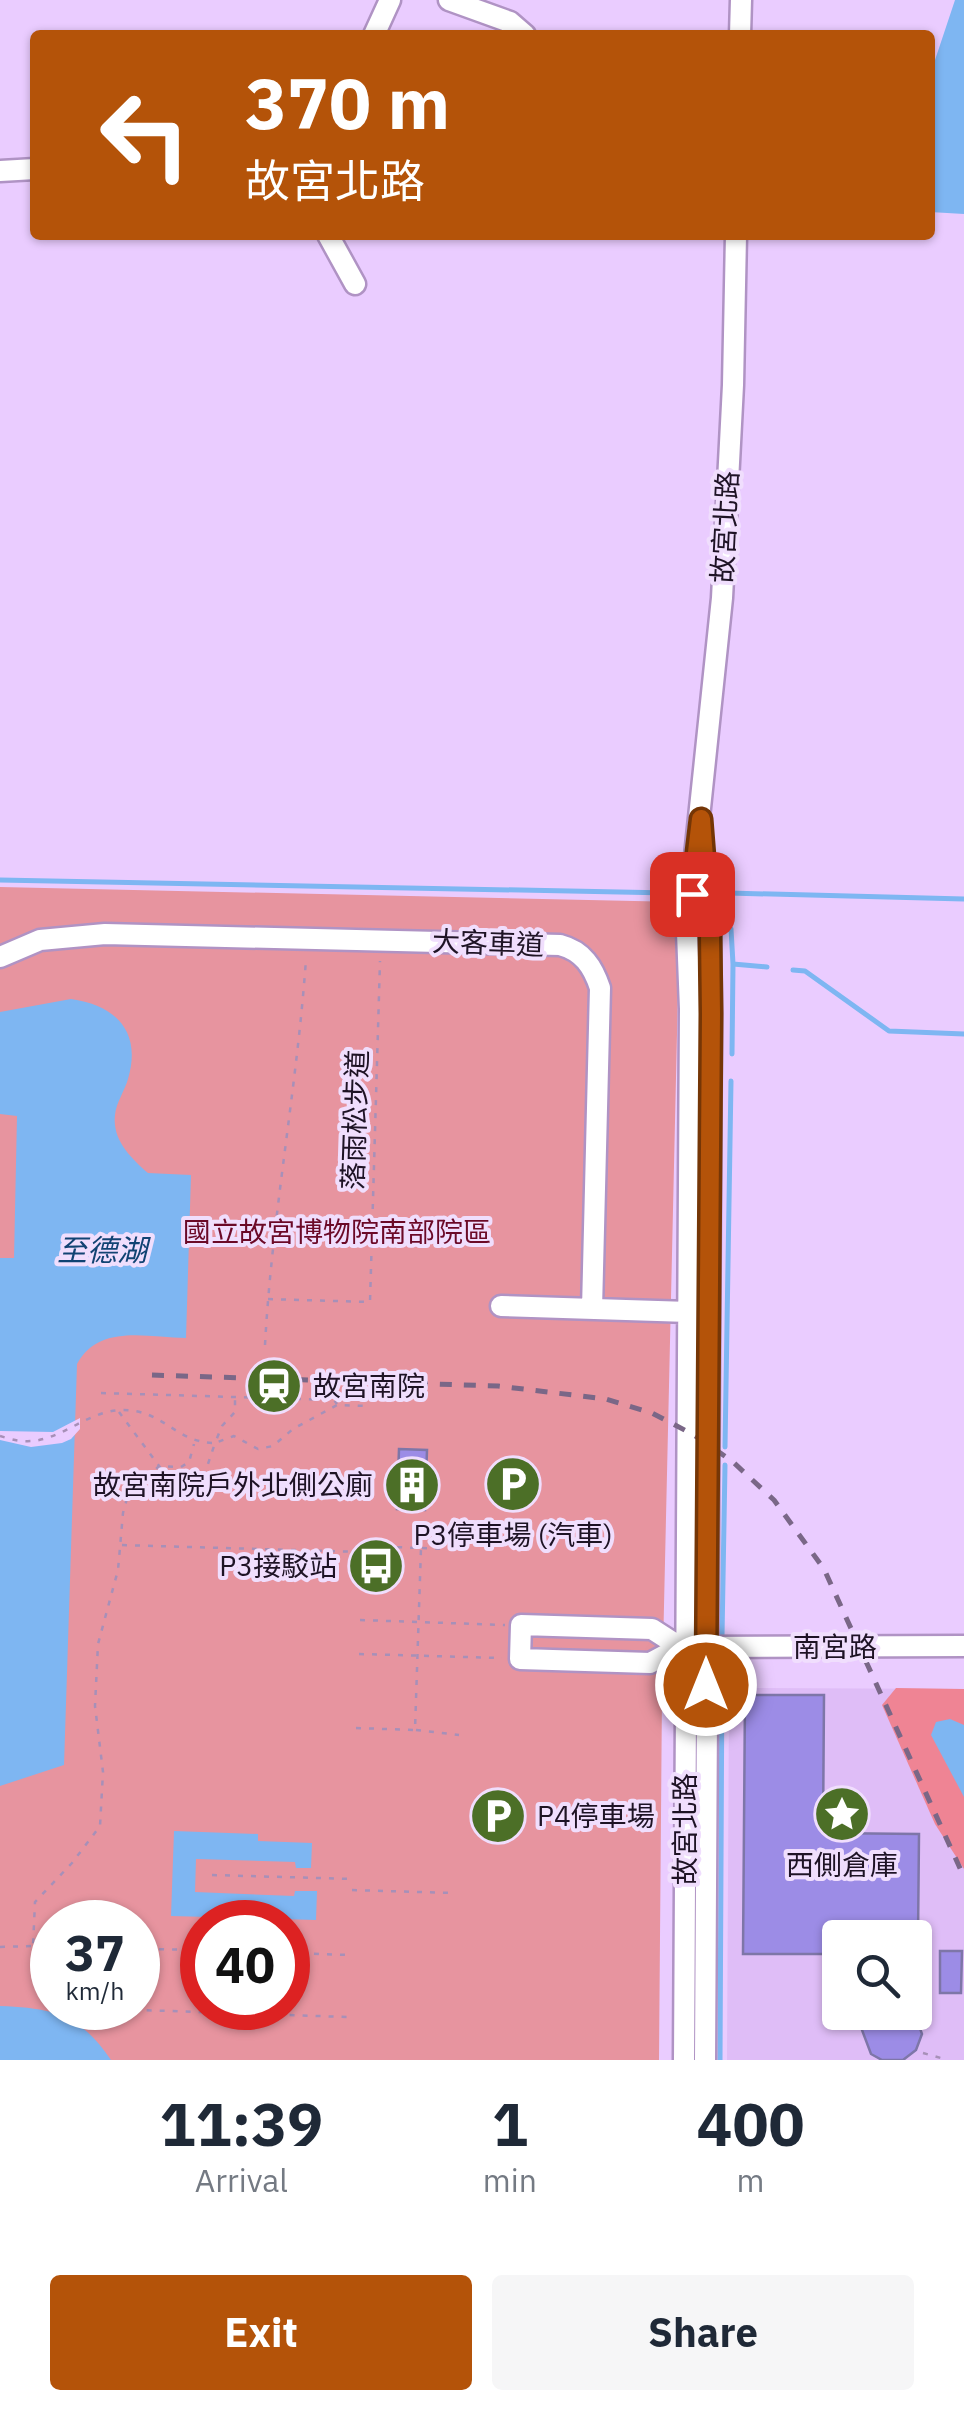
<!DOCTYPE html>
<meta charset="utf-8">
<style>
:root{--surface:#fff;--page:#f6f6f7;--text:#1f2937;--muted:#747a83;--accent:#b45309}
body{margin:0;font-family:"IBM Plex Sans","Noto Sans TC",sans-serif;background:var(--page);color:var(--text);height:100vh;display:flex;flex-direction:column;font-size:38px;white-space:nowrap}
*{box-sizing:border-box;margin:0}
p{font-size:32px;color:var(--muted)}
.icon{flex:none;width:55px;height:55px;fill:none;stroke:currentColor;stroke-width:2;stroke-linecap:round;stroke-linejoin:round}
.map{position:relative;height:2060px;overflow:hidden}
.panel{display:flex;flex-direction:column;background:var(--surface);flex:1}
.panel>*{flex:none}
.guide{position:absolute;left:30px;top:30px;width:905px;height:210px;border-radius:10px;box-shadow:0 2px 8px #0004;background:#b45309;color:#fff;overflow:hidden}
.buttons{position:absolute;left:822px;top:1920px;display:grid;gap:20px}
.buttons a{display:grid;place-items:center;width:110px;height:110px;border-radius:10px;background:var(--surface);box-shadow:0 2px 8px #0004;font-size:50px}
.speed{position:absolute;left:30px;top:1900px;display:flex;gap:20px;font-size:50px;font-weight:700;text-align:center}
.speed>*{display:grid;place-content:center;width:130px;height:130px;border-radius:50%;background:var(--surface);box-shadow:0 2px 8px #0004;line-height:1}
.speed small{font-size:25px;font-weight:400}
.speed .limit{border:15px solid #d22;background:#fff;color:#111}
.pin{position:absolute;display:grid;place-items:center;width:85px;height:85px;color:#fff;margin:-42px;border-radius:20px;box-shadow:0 5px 15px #0006}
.me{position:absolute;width:110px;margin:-55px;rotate:0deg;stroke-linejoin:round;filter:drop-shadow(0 0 8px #0008)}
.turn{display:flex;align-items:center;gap:35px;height:210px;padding:0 50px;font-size:45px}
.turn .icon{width:130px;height:130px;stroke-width:2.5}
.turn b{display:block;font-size:70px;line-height:85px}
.eta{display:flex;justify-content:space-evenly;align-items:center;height:170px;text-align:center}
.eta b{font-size:60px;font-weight:700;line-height:70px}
.button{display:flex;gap:20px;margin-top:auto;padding:20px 50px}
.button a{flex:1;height:115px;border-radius:10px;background:var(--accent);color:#fff;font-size:40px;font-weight:700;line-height:115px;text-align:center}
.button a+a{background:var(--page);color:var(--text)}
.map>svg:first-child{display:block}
.built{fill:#dfbdf7;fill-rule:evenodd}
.green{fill:#e7949f;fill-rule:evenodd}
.forest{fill:#ef8494}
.water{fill:#7eb6f2}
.pier{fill:#eaccff}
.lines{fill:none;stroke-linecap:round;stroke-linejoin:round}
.stream{stroke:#7eb6f2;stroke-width:5}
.building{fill:#9c8ce6;stroke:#7e76a8;stroke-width:2.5}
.minor-casing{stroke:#b093c4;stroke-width:25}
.path{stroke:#a790b8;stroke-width:2.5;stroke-dasharray:5 8;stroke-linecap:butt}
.minor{stroke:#fff;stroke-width:20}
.rail{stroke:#7a6787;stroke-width:5;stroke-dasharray:12 12;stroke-linecap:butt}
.route-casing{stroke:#753606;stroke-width:25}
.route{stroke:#b45309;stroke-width:18}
.labels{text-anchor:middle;stroke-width:8;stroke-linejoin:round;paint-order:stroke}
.street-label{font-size:28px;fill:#1e1325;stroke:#f0defd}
.park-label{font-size:28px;fill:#6b0927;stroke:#f0defd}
.poi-label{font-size:28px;fill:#1e1325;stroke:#f0defd;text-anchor:start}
.water-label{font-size:30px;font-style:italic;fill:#114373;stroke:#f0defd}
</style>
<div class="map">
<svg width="964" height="2060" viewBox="0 0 964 2060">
<rect width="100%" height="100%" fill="#eaccff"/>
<path class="built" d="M746 1688 964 1689V2060H727L729 1698ZM840 1938H915V2012H840Z"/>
<path class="green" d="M0 887 680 902 662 1694 659 2060H0ZM52 1922H138V2008H52ZM202 1922H288V2008H202Z"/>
<path class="forest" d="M896 1688 964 1689V1869L935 1824 882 1705Z"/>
<path class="water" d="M955 0H964V214L930 212V75Z
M71 999C116 1005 142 1032 128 1079 125 1090 116 1103 115 1115 112 1140 131 1158 148 1173L191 1175 186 1338C145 1337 99 1324 77 1364L64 1765 0 1786V1258H14L17 1116 0 1114V1012Z
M950 1719 964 1725V1797L931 1735 936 1722Z
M174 1831 258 1834V1841L312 1843 311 1868H296L295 1862 196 1859 195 1892 294 1896 295 1891H317L316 1920 171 1916Z
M0 2006C52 2008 80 2014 111 2060H0Z"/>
<path class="pier" d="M80 1418V1429L71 1439 62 1443 31 1447 0 1440V1431L53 1432Z"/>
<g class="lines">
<path class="stream" d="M0 880 669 893 684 902
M729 893 964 899
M715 920 731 929 733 964
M793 970 805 971 889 1031 964 1034
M732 1054 733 964 767 967
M725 1447 731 1081
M722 1637 725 1465
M720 2060 722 1665"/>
</g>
<path class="building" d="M399 1449 427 1450 425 1510 397 1509Z
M369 1551H384L383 1582 368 1581Z
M745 1695H824L823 1833 919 1834 918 1938H840V1954H743Z
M940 1951H962L961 1993H940Z
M869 2012H914L922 2034 916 2050 903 2060H882L871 2054 862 2030Z"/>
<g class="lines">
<g class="minor-casing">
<path id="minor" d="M449 0 510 22 525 35
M374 35 390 0
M740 35 741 0
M0 171 35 169
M328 235 355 284
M704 861 710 934 711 1014 705 2060
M0 957 40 940 105 934 560 945C583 951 593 967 600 988L592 1309
M501 1306 689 1312
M521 1625 652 1629 680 1647 650 1663 520 1659Z
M696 1647 964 1646
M684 2060 690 1009 687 932 722 598 733 385 736 235"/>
</g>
<path class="path" d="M268 1299 370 1302 380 961
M265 1345C272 1215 297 1088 306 959
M101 1393 334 1400 337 1404
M119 1412 168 1478
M0 1436C7 1438 16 1441 23 1441 58 1444 86 1411 121 1410 164 1409 175 1443 215 1443L222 1426 235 1412V1397
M147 1478 159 1466 181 1467 189 1462 194 1444
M122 1545 362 1552
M422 1548 448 1549
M360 1620 505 1625
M359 1654 502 1658
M356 1728 415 1730 421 1548 362 1546
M416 1730 459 1735
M212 1875 352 1879
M352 1890 454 1893
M0 1947 31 1946
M288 1953 349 1955
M138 1957 142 1949 202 1950
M52 1975 45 1972 33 1946 35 1902 72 1863 100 1826 103 1772 95 1706 98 1644 118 1570 123 1513 129 1491 146 1480 193 1481 205 1473 215 1443 234 1436 258 1449 273 1446 293 1429 337 1405 367 1406
M138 2004 140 2010 347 2017
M923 2053 948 2060"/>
<use href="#minor" class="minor"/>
<path class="rail" d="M152 1375 498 1386 606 1399 652 1413 694 1435 732 1461 774 1500 824 1569 964 1877"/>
</g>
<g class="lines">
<g class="route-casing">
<path id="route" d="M692 894 701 819 710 934 711 1014 706 1685"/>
</g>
<use href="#route" class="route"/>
</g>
<defs>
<g id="station-disc" transform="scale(2.875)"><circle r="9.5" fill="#4c6f27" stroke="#f0defd"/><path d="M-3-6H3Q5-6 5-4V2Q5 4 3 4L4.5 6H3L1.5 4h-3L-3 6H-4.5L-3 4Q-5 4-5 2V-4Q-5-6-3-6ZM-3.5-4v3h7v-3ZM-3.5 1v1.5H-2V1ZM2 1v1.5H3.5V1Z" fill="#fff"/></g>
<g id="parking-disc" transform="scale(2.875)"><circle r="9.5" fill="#4c6f27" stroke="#f0defd"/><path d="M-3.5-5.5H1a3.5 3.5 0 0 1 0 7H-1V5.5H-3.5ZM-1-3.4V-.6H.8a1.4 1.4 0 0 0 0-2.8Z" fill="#fff"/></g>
<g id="building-disc" transform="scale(2.875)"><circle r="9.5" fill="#4c6f27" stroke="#f0defd"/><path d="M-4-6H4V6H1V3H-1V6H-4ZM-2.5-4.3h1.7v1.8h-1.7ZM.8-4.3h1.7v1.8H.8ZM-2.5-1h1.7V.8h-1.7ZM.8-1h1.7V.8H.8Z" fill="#fff"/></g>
<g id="bus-disc" transform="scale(2.875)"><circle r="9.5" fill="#4c6f27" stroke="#f0defd"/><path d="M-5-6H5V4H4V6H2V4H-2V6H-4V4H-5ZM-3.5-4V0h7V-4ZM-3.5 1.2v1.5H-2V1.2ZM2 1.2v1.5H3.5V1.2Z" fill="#fff"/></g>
<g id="sight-disc" transform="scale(2.875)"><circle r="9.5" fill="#4c6f27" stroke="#f0defd"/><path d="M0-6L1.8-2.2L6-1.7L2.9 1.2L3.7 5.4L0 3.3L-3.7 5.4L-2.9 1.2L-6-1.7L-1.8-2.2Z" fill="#fff"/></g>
</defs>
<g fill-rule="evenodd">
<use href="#station-disc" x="274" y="1386"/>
<use href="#parking-disc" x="513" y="1484"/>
<use href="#building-disc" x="412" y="1485"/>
<use href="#bus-disc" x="376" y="1566"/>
<use href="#sight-disc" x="842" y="1814"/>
<use href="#parking-disc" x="498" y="1816"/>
</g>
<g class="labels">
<g class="street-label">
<text transform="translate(725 527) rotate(-87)" y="10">故宮北路</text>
<text transform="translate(488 943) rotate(2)" y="10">大客車道</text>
<text transform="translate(355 1120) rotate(-88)" y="10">落雨松步道</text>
<text x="835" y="1657">南宮路</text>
<text transform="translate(685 1829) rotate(-90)" y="10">故宮北路</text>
</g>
<g class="park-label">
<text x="337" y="1242">國立故宮博物院南部院區</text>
</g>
<g class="poi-label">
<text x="313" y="1396">故宮南院</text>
<text x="373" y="1495" text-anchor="end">故宮南院戶外北側公廁</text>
<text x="513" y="1545" text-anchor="middle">P3停車場 (汽車)</text>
<text x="337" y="1576" text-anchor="end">P3接駁站</text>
<text x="537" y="1826">P4停車場</text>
<text x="842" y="1875" text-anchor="middle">西側倉庫</text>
</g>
<g class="water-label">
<text x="102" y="1261">至德湖</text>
</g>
</g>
</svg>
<div class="buttons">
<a><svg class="icon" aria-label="search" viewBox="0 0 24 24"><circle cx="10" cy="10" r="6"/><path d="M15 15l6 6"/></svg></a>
</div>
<div class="speed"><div>37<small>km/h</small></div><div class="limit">40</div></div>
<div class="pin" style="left:692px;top:894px;background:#d93025"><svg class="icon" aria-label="arrive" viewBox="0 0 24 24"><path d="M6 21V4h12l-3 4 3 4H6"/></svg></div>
<svg class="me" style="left:706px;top:1685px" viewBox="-20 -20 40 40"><circle r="17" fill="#b45309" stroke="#fff" stroke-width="3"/><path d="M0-11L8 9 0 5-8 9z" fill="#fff"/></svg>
<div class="guide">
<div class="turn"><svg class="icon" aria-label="left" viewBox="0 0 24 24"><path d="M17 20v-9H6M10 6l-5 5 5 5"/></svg><div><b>370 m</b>故宮北路</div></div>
</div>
</div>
<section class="panel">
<div class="eta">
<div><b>11:39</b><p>Arrival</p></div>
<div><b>1</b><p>min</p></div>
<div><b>400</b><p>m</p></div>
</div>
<div class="button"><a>Exit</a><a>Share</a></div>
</section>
